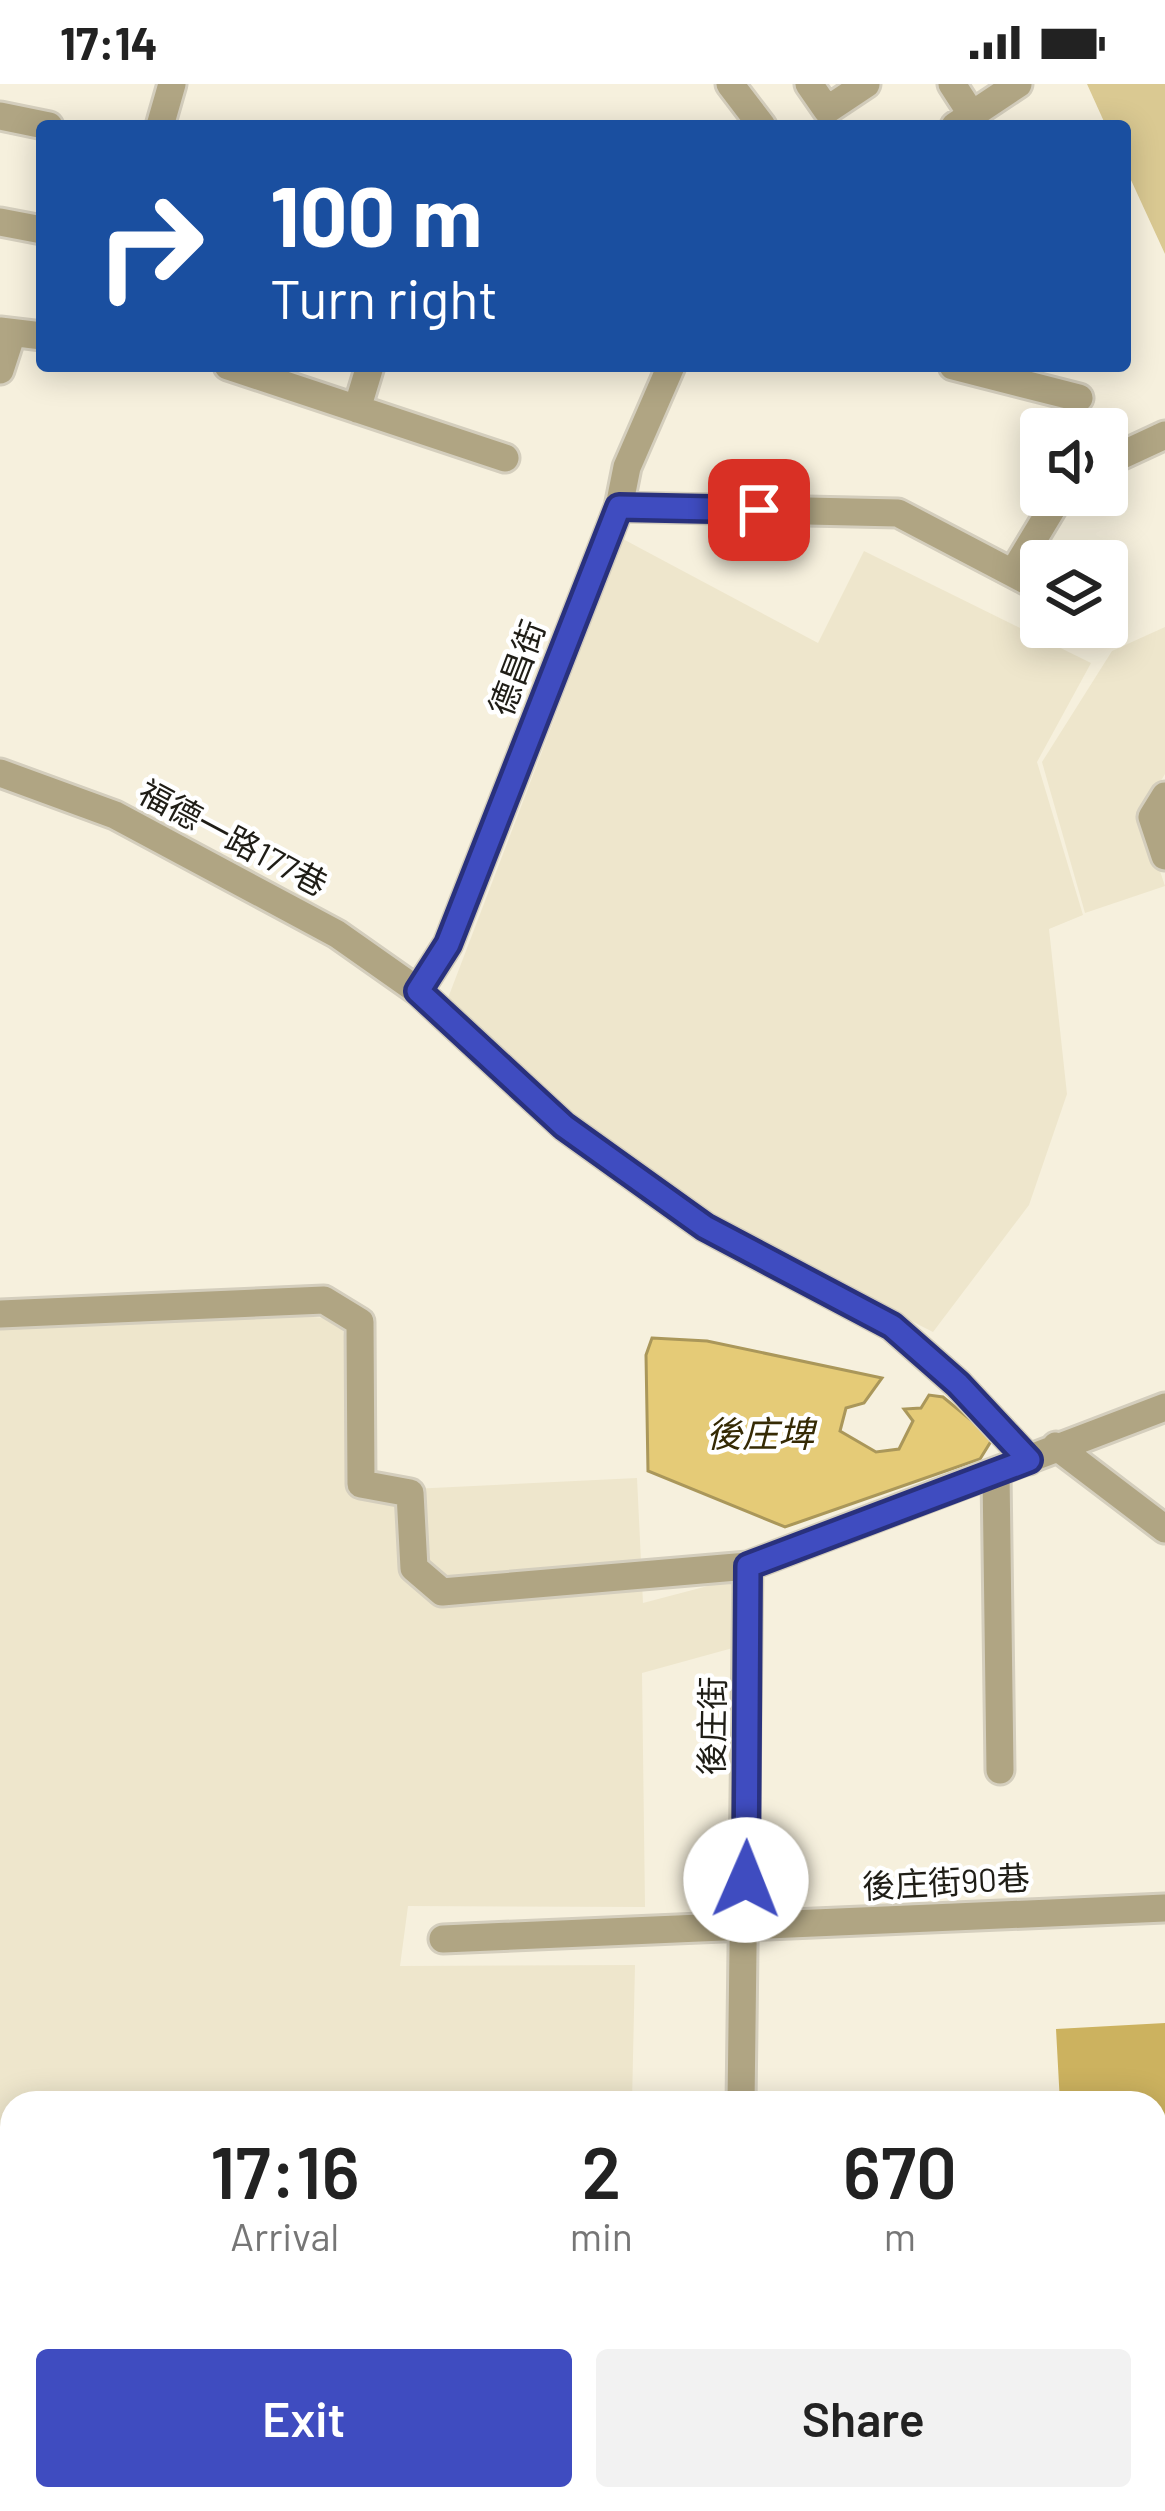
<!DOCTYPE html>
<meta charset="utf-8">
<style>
:root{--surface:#fff;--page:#f2f2f2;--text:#222;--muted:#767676;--accent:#3f4cc0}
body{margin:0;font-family:Barlow,"Noto Sans TC",sans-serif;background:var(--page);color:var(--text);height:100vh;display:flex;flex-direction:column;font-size:45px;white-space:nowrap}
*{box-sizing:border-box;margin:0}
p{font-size:39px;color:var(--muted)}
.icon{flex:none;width:66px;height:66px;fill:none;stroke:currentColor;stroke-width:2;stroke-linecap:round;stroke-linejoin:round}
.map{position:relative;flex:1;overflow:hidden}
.details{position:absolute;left:0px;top:2007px;width:1167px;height:420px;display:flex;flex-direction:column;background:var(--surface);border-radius:36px 36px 0 0;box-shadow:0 6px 30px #0003}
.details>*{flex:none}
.banner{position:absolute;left:36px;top:36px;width:1095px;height:252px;border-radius:12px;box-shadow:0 6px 30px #0003;background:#1a4fa0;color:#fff;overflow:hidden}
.fabs{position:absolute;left:1020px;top:324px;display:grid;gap:24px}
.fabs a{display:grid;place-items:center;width:108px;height:108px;border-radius:12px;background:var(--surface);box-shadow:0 6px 30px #0003;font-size:60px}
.pin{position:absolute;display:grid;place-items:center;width:102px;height:102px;color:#fff;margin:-51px;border-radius:24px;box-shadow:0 6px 18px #0006}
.me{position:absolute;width:132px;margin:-66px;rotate:1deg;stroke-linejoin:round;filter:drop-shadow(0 0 9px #0008)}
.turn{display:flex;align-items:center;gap:42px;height:252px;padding:0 36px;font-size:54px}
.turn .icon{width:156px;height:156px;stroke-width:2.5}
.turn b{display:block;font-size:84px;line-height:102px}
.eta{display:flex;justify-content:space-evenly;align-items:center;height:204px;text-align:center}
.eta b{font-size:72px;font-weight:600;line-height:84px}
.button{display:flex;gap:24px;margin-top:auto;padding:24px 36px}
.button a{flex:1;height:138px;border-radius:12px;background:var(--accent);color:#fff;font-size:48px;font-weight:600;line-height:138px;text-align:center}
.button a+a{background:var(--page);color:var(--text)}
.status{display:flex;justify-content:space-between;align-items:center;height:84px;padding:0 60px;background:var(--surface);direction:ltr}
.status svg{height:33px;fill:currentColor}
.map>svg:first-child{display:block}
.built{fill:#eee6cc}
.green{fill:#dac992}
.water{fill:#e5cb77;stroke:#aa975a;stroke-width:3}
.building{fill:#ccb25f}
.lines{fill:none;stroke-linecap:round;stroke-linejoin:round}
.minor-casing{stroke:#d4cebd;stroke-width:33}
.highway-casing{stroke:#d4cebd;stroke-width:42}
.minor{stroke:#b0a583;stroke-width:27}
.highway{stroke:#625007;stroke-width:36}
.route-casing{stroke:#29317d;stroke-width:30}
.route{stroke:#3f4cc0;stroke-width:21}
.labels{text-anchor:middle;stroke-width:9;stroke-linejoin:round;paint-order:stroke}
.street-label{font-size:33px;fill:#1f1d16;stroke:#fff}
.water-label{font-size:36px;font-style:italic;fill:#352a04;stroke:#fff}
</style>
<div class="status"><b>17:14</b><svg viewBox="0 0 49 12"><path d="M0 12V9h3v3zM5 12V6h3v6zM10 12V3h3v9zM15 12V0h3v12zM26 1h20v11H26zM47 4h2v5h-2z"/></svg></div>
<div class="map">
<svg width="1165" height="2427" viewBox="0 0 1165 2427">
<rect width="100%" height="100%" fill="#f6f0dd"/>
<path class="built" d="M623 455 818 559 864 467 1091 579 1037 678 1083 831 1049 845 1067 1010 1029 1121 933 1248 706 1133 569 1031 448 914Z
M1165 543V690L1141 730 1165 802 1085 829 1042 678 1112 567Z
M284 1231 341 1235 370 1407 637 1394 643 1519 742 1493 740 1562 642 1589 645 1823 408 1822 400 1882 635 1881 632 2019H12V2050L0 2045V1238Z"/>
<path class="green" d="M1087 0H1165V170L1125 83V42H1106Z"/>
<path class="water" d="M652 1254 707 1257 882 1294 864 1319 846 1324 840 1347 876 1368 899 1365 913 1337 904 1325 921 1324 929 1311 943 1313 993 1354 980 1375 785 1443 648 1387 646 1271Z"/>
<path class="building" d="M1165 1939V2112L1155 2113V2019H1060L1056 1945Z"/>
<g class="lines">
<g class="minor-casing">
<path id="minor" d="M730 0 762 42
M809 0 827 26 866 0
M952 0 972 31
M0 32 49 42
M160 42 172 0
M955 42 1018 0
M0 138 42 146
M0 247 42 252
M228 282 505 374
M953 282 1079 314
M0 286 12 249
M357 325 370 282
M1107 378 1165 351
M619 423 898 429 1041 504
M1013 489 1060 411
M1107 539 1110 541
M0 689 115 731 337 850 418 907 564 1042 705 1143 892 1242 958 1300 1029 1376
M1165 712 1152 733 1165 772
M418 907 448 860 619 423 627 383 671 282
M0 1230 324 1216 360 1238 361 1400 410 1409 414 1484 442 1508 748 1482 1165 1323
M1056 1362 1165 1445
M996 1389 1000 1686
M443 1855 1165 1824
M741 2019 748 1482
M315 2415 340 2427
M828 2415 902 2427
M224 2427 249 2415"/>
</g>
<g class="highway-casing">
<path id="highway" d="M0 2092 12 2096
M0 2126 12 2130
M0 2163 12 2167
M0 2202 12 2207
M0 2263 12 2266
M404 2415 433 2427
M490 2415 510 2427
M581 2415 605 2427"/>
</g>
<use href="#minor" class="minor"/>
<use href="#highway" class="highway"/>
</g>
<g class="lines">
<g class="route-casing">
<path id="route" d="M746 1796 748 1482 1029 1376 958 1300 892 1242 705 1143 564 1042 418 907 448 860 619 423 759 426"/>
</g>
<use href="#route" class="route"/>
</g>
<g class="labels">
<g class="street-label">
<text transform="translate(517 584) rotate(-69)" y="12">德昌街</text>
<text transform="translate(233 754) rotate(28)" y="12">福德一路177巷</text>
<text transform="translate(712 1642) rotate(-89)" y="12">後庄街</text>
<text transform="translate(946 1798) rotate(-3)" y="12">後庄街90巷</text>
</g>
<g class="water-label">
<text x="760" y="1363">後庄埤</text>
</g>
</g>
</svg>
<div class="fabs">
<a><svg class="icon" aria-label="sound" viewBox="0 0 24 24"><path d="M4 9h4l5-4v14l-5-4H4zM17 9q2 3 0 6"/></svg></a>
<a><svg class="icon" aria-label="layers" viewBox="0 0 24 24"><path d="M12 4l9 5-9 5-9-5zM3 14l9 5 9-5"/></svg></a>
</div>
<div class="pin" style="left:759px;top:426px;background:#d93025"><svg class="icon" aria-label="arrive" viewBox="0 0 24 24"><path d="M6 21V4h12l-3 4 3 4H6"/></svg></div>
<svg class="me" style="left:746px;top:1796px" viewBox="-20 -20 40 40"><circle r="19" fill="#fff"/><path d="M0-13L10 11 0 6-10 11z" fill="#3f4cc0"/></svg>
<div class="banner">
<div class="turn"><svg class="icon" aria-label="right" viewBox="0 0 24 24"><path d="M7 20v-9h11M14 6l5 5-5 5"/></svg><div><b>100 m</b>Turn right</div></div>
</div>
<section class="details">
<div class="eta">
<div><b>17:16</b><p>Arrival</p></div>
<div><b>2</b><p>min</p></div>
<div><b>670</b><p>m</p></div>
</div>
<div class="button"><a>Exit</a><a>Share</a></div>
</section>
</div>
